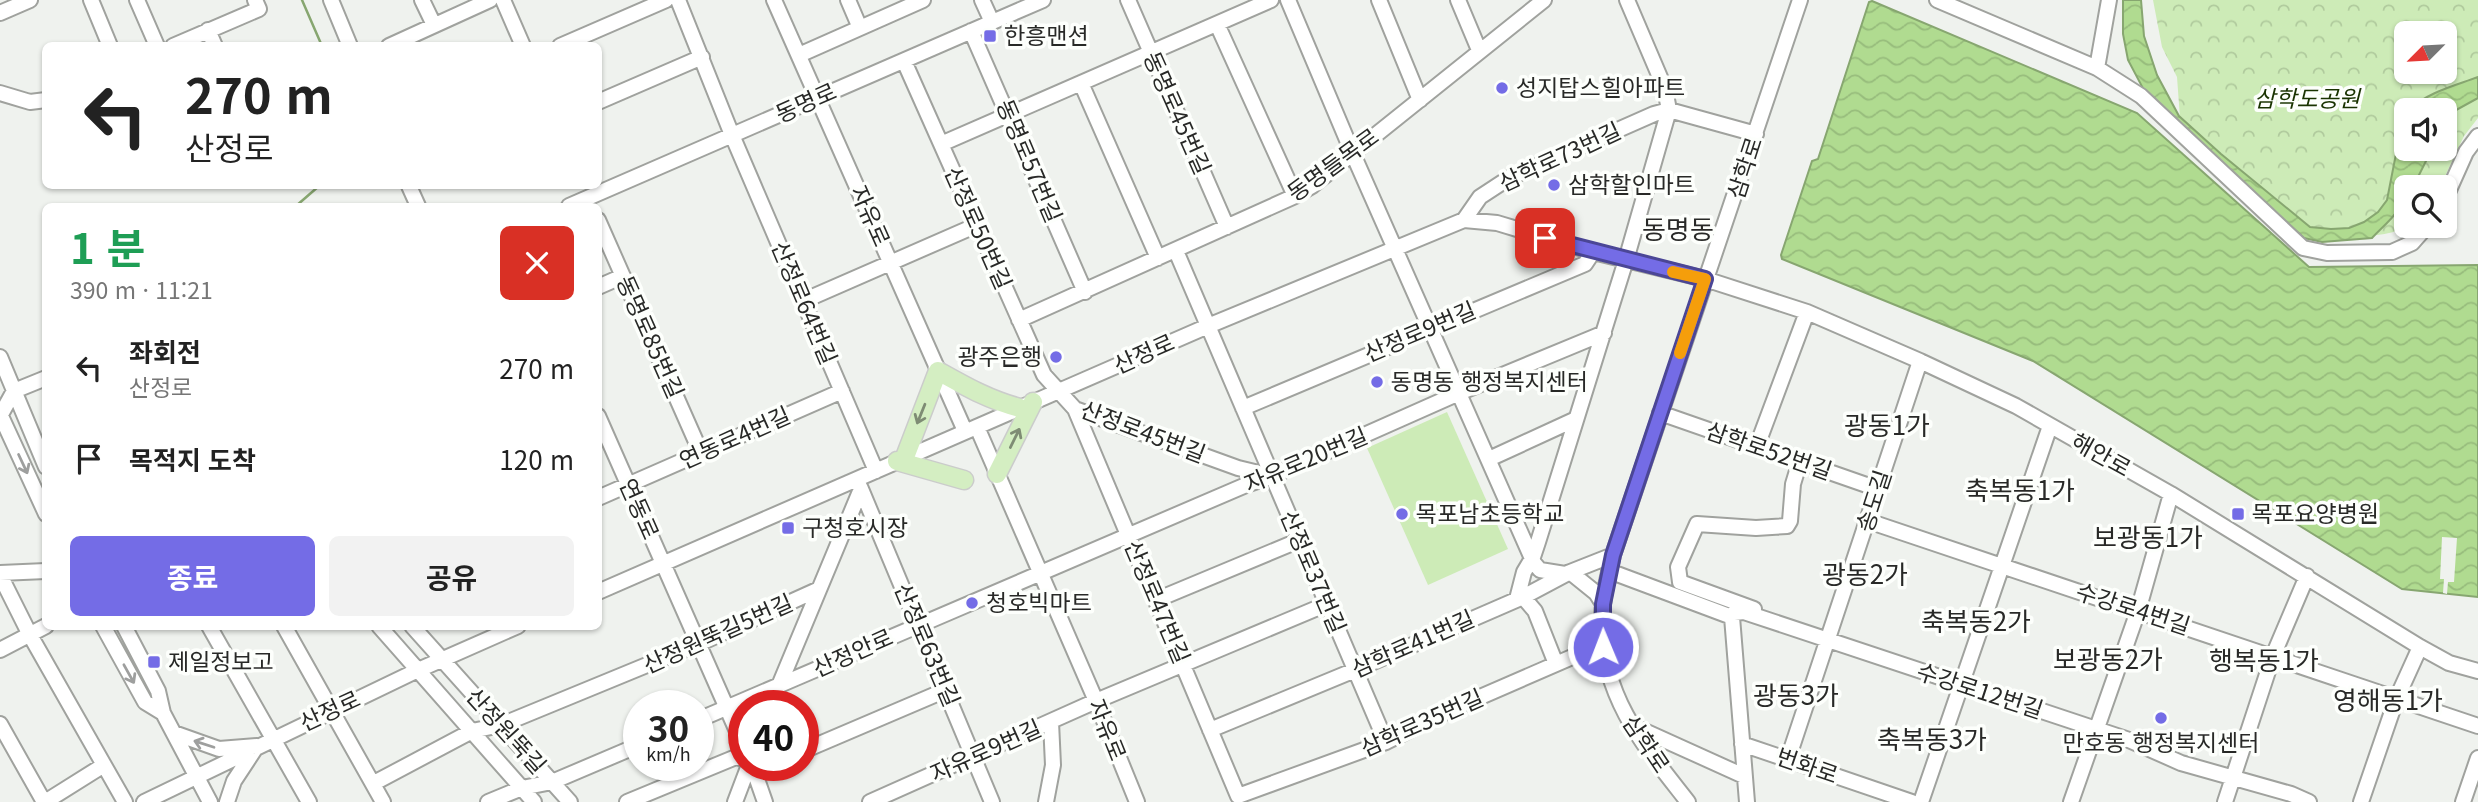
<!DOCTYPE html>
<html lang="ko">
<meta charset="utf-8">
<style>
:root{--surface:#fff;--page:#f2f2f2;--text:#222;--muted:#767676;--accent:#746ce6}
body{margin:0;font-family:Georgia,"Noto Sans KR",serif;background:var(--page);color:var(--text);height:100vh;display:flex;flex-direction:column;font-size:26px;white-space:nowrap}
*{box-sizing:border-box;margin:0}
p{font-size:23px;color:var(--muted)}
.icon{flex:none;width:38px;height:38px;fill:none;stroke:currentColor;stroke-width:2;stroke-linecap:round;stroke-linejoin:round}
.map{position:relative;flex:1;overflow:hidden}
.drawer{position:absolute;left:42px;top:203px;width:560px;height:427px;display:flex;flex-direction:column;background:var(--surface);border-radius:10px;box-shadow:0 2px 5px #0004}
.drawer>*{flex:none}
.top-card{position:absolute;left:42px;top:42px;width:560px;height:147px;border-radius:10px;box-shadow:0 2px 5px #0004;background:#fff;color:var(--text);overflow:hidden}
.needle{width:46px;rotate:246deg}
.fabs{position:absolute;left:2394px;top:21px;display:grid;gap:14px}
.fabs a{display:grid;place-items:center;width:63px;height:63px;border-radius:10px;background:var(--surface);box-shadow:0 2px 5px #0004;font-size:35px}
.speed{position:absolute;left:623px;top:690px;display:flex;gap:14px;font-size:35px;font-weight:700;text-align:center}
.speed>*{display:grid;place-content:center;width:91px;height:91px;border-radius:50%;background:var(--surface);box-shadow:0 2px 5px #0004;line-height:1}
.speed small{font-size:18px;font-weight:400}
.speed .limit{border:10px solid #d22;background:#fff;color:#111}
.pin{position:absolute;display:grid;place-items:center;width:60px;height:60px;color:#fff;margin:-30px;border-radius:14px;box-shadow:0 4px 10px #0006}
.me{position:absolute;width:77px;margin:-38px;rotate:359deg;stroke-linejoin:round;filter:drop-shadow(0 0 5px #0008)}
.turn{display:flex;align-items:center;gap:24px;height:147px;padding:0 28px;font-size:32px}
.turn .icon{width:91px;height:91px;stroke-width:2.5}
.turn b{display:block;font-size:49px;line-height:60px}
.round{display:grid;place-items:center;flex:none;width:74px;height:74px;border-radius:10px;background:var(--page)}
.head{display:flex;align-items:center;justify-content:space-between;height:119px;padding:0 28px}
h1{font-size:42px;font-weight:700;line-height:52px;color:#1e9e55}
.primary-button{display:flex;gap:14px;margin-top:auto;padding:14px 28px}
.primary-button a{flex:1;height:80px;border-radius:10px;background:var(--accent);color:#fff;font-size:28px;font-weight:700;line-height:80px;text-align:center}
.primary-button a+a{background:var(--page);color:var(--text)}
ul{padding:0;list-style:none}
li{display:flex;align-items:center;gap:21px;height:91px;padding:0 28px}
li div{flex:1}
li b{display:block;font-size:26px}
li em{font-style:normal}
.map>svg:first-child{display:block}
.green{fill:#cdebb7}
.park{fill:url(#park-crowns);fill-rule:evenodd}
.water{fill:url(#water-waves);stroke:#87a670;stroke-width:2}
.pier{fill:#eff2ee}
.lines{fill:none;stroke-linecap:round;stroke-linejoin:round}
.stream{stroke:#87a670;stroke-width:2.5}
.minor-casing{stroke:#a0a29e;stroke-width:18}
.major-casing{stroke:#cbcccb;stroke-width:21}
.minor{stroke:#fff;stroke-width:14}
.major{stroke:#d4eec2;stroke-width:18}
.oneway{stroke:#7e8c74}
.oneway2{stroke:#9e9f9e}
.route-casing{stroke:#4b4696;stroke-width:18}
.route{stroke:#746ce6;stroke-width:12}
.slow{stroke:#f59e0b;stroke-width:12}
.poi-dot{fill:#746ce6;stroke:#fdfffc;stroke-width:2.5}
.labels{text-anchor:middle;stroke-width:7;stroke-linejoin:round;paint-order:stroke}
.poi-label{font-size:23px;fill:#282927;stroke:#fdfffc;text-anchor:start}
.park-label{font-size:23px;font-style:italic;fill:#193300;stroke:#fdfffc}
.street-label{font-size:23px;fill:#282927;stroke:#fdfffc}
.quarter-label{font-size:26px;fill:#282927;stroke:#fdfffc}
</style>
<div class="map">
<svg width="2478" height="802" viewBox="0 0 2478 802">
<defs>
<pattern id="park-crowns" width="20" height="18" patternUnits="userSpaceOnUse" patternTransform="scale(1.75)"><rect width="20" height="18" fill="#cdebb7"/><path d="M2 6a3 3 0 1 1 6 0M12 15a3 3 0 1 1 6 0" fill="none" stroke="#b0ca9d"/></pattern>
<pattern id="water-waves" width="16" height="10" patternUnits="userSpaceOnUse" patternTransform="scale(1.75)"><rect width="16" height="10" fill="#b0db90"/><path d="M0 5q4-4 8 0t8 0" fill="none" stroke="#97bc7c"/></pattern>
</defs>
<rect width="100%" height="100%" fill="#eff2ee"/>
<path class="green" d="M1447 412 1508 549 1428 585 1367 448Z"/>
<path class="park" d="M2153 0H2478V118L2464 136 2440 187H2406V226H2411C2379 240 2339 238 2305 230L2180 118 2177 77 2162 47ZM2406 33H2445V72H2406ZM2406 110H2445V149H2406Z"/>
<path class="water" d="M2123 0H2141L2144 36 2157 75 2179 116 2221 154 2310 227 2331 229 2349 228 2364 222 2378 212 2387 200 2402 123 2406 115V149H2432L2413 187H2406C2406 209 2386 223 2372 238L2322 242 2304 238 2147 96 2128 60 2123 34Z
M1872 1 2137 113 2309 267 2478 265V597L2402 589 2033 361 1782 259 1781 255 1812 161 1818 159 1869 2Z
M2478 77V98L2447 115 2445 119V110H2409C2428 92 2454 86 2478 77Z"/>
<path class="pier" d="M2442 537 2457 538 2454 582H2448L2447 594 2443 593 2444 579H2440Z"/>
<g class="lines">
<path class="stream" d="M302 0 322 46
M296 206 319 186"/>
<g class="minor-casing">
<path id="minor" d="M91 0 110 46
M137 0 157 46
M331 0 350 46
M422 0 434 25
M503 0 523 46
M678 0 732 135 876 471
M774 0 965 431
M848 0 860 28
M982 0 992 22
M1128 0 1227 227
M1288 0 1353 154 1534 563 1540 570 1565 574
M1379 0 1420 100
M1458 0 1479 50
M1937 0 2097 68 2141 96 2303 248 2327 253 2392 252 2412 243 2427 226
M0 13 30 0
M1217 24 1295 196
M208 30 215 46
M971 31 1085 292
M173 46 259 9 255 0
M389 46 490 0
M560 46 666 0
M799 55 923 0
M904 61 1044 375 1075 409 1238 468 1271 476
M2097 68 2109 0
M1081 83 1158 258
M0 93 30 102 46 100
M598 102 702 57
M941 144 1271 0
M409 186 418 206
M2445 199 2466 152 2478 136
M569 206 1043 0
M598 220 701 453
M1464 220 1480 197 1509 178 1654 114 1669 110 1756 134
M1176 251 1386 742
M598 287 623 276
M803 301 977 225
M1019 320 1295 196 1312 186 1544 0
M0 357 46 467
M1243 408 1585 264 1593 252
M1075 409 1238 796 1386 742 1448 711 1586 651 1603 647
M1660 413 1878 489
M0 414 46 514
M0 416 14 391 46 378
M598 416 744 747
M977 427 1096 701 1137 802
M1757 446 1807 312
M1489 459 1576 419
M861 489 992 802
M598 498 842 391
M1868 521 2478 726
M1609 571 1732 617
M1570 572 1596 593 1603 604
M0 573 46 571
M0 575 30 635 125 802
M598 592 1208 326 1464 220 1497 223 1593 252 1705 279 1807 312 1920 361 2016 406 2171 494 2420 647 2449 663 2478 671
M1523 597 1535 611 1556 664
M1517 599 1524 572 1533 557 1538 542 1626 260 1669 110 1665 89 1627 0
M1156 600 1300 540
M1754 609 1680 582 1678 567 1697 524 1756 528 1787 526 1790 521 1793 484 1800 461
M1732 617 1734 613 1744 612 2129 740 2181 763 2291 794 2309 802
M1732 617 1747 802
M103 626 145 702 163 713
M124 626 158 691 163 713 210 802
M209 626 309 802
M284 626 383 802
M379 626 534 802
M412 626 570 802
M0 650 46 626
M771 705 861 489 858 483
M698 720 1246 485 1272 476 1459 393 1604 333
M0 724 44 802
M1631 725 1744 776
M1210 730 1355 670 1523 597 1570 572 1613 555
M174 733 219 749 257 746 234 781 227 802
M1742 744 1912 802
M803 751 946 690
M1788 759 1920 361
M752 765 765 802
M760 765H768
M374 783 472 731 501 725 698 644 817 590
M45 802 104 765
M144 802 416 671 518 626
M488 802 522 788 552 782 639 745
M627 802 736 757 744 759
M735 802 749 765
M870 802 1096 701 1327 604
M1046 802 1053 765 1051 722
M1688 802C1645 747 1603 699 1602 625 1601 602 1608 578 1613 555L1800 0
M1921 802 2050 426
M2071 802 2138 611 2171 494
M2225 802 2273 656 2307 576
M2361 802 2396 700 2420 647
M2463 802 2478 758"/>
</g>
<g class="major-casing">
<path id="major" d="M905 457 938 371C965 386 989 400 1020 408
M897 461 964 480
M997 474 1033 402"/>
</g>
<use href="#minor" class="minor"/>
<use href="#major" class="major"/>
</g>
<defs><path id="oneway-shaft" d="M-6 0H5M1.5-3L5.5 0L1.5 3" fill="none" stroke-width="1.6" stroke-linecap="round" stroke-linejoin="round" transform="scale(1.75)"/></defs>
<g class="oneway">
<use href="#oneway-shaft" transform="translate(921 414) rotate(112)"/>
<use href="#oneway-shaft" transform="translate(1015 438) rotate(-64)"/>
</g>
<g class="oneway2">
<use href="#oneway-shaft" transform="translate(23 464) rotate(65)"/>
<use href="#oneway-shaft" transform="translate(129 674) rotate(61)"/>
<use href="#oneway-shaft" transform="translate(204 744) rotate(-162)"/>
</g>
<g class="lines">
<g class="route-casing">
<path id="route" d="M1545 238 1705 279 1613 555 1603 604V647"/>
</g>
<use href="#route" class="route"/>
<path class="slow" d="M1673 272 1705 279 1680 353"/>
</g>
<g class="poi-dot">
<rect x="983" y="29" width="14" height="14" rx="3.5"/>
<circle cx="1502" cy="88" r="7"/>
<circle cx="1554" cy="185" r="7"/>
<circle cx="1056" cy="357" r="7"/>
<circle cx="1377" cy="382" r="7"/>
<circle cx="1402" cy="514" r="7"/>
<rect x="2231" y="507" width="14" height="14" rx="3.5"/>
<rect x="781" y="521" width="14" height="14" rx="3.5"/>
<circle cx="972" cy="603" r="7"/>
<rect x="147" y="655" width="14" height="14" rx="3.5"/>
<circle cx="2161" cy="718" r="7"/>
</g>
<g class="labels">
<g class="poi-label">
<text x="1004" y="44">한흥맨션</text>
<text x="1516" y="96">성지탑스힐아파트</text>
<text x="1568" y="193">삼학할인마트</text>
<text x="1042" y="365" text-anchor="end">광주은행</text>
<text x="1391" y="390">동명동 행정복지센터</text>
<text x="1416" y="522">목포남초등학교</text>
<text x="2252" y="522">목포요양병원</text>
<text x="802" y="536">구청호시장</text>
<text x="986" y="611">청호빅마트</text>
<text x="168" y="670">제일정보고</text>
<text x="2161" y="751" text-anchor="middle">만호동 행정복지센터</text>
</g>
<g class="park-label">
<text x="2307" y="107">삼학도공원</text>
</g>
<g class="street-label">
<text transform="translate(806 103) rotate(-24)" y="8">동명로</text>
<text transform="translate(1177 113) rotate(66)" y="8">동명로45번길</text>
<text transform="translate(1560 157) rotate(-25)" y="8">삼학로73번길</text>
<text transform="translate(1029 161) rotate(67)" y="8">동명로57번길</text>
<text transform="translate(1333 165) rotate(-36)" y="8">동명들목로</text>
<text transform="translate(1745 168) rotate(-72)" y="8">삼학로</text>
<text transform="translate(870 216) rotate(66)" y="8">자유로</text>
<text transform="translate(978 228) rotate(66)" y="8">산정로50번길</text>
<text transform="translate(804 303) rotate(67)" y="8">산정로64번길</text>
<text transform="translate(1420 332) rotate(-23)" y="8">산정로9번길</text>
<text transform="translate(650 337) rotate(66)" y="8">동명로85번길</text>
<text transform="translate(1144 354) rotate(-24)" y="8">산정로</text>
<text transform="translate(1143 432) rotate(21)" y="8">산정로45번길</text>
<text transform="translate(735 438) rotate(-24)" y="8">연동로4번길</text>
<text transform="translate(1769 451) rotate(19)" y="8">삼학로52번길</text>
<text transform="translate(2101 455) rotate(29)" y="8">해안로</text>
<text transform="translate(1306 460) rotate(-23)" y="8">자유로20번길</text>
<text transform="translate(1874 501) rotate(-72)" y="8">송도길</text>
<text transform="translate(639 509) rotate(66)" y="8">연동로</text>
<text transform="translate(1313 572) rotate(67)" y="8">산정로37번길</text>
<text transform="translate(1157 602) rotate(67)" y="8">산정로47번길</text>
<text transform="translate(2133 609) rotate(18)" y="8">수강로4번길</text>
<text transform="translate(718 634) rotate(-24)" y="8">산정원뚝길5번길</text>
<text transform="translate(1413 644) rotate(-24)" y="8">삼학로41번길</text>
<text transform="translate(927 645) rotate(67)" y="8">산정로63번길</text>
<text transform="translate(853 653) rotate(-24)" y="8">산정안로</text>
<text transform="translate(1980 691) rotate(18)" y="8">수강로12번길</text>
<text transform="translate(330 711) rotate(-25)" y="8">산정로</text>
<text transform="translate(1422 723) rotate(-24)" y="8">삼학로35번길</text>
<text transform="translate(1107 730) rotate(68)" y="8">자유로</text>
<text transform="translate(506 731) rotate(48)" y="8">산정원뚝길</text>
<text transform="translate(1646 744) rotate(56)" y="8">삼학로</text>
<text transform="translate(986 751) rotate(-24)" y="8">자유로9번길</text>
<text transform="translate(1807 766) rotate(19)" y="8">번화로</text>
</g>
<g class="quarter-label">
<text x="1678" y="239">동명동</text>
<text x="1887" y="435">광동1가</text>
<text x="2020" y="500">축복동1가</text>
<text x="2148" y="547">보광동1가</text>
<text x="1865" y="584">광동2가</text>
<text x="1976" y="631">축복동2가</text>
<text x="2108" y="669">보광동2가</text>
<text x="2264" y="670">행복동1가</text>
<text x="1796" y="705">광동3가</text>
<text x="2388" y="710">영해동1가</text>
<text x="1932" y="749">축복동3가</text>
</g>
</g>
</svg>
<div class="fabs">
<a><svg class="needle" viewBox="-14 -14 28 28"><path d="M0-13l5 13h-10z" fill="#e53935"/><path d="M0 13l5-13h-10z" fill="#767676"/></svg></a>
<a><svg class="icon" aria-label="sound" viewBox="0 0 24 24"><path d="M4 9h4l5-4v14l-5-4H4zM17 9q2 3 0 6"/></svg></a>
<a><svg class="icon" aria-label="search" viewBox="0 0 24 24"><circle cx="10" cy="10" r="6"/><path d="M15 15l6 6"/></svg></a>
</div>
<div class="speed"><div>30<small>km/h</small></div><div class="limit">40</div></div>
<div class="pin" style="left:1545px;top:238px;background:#d93025"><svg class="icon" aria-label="arrive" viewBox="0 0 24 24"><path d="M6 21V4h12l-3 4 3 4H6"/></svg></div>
<svg class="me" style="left:1603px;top:647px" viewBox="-20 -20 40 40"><circle r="17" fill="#746ce6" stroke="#fff" stroke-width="3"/><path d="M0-11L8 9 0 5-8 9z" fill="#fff"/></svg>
<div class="top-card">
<div class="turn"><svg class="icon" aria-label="left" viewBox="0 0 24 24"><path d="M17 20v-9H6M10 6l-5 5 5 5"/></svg><div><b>270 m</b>산정로</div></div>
</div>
<section class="drawer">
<div class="head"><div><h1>1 분</h1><p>390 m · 11:21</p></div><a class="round" style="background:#d93025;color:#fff"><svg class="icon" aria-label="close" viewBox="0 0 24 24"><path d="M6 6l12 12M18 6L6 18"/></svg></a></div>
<ul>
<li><svg class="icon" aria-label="left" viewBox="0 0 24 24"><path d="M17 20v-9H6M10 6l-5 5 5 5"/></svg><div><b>좌회전</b><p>산정로</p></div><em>270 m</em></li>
<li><svg class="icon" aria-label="arrive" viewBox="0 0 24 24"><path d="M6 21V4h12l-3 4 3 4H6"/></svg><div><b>목적지 도착</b></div><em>120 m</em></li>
</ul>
<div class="primary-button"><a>종료</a><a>공유</a></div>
</section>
</div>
